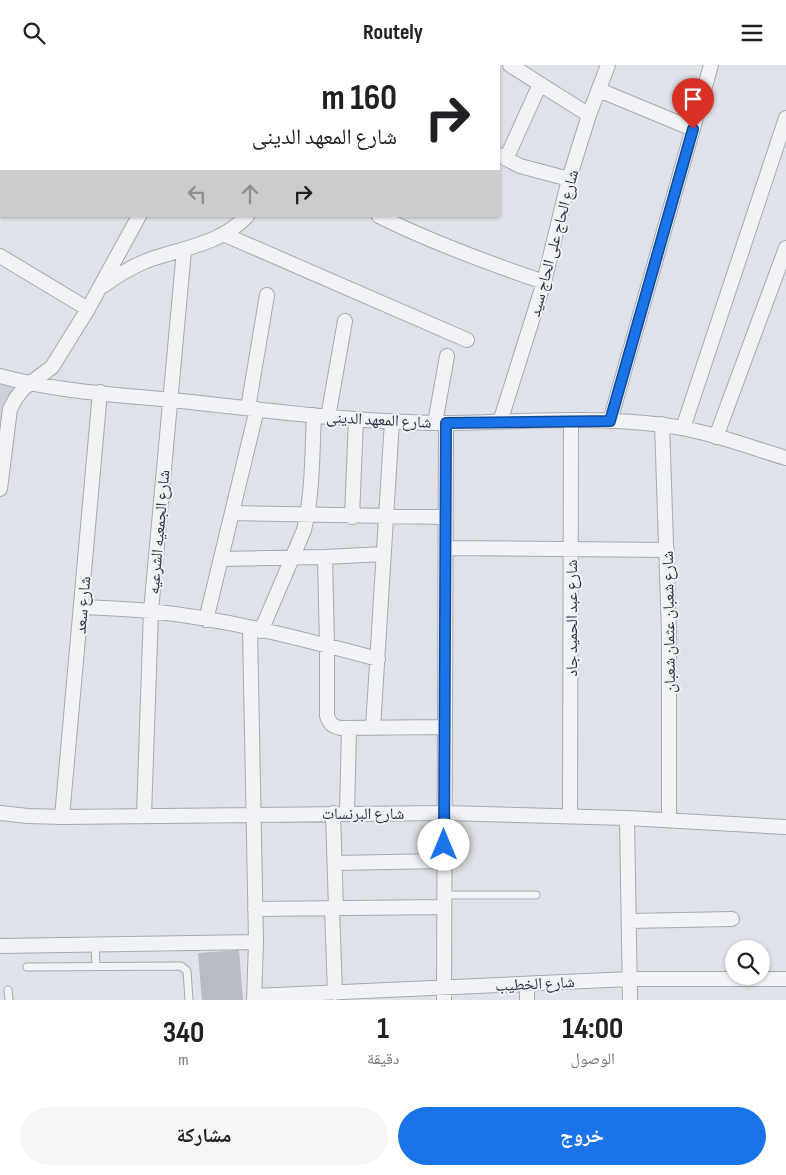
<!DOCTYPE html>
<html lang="ar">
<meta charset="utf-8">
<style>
:root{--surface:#fff;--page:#f6f6f6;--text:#202124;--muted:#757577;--accent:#1a73e8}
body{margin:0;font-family:"Sofia Sans Condensed","Noto Naskh Arabic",sans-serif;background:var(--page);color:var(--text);direction:rtl;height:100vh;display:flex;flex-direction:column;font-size:19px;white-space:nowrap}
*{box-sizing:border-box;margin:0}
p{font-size:16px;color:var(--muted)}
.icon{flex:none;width:28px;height:28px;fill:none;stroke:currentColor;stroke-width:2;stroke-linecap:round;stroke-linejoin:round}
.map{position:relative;height:935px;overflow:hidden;direction:ltr}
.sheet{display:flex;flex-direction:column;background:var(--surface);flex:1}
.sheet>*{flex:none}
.hud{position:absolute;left:0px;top:0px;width:500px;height:152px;box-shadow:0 1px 4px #0004;direction:rtl;background:#fff;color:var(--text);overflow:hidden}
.buttons{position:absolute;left:725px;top:875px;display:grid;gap:10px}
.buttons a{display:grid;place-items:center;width:45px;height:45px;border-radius:50%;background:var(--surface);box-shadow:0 1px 4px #0004;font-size:25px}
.pin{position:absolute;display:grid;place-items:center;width:42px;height:42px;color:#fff;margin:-51px -21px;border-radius:50% 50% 50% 0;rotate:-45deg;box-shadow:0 0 5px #0007}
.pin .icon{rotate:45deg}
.me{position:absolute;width:55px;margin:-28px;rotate:0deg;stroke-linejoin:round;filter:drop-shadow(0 0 4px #0008)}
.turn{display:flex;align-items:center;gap:18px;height:105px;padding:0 20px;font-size:22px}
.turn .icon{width:65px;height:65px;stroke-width:2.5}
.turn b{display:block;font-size:35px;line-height:42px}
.lanes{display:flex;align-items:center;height:48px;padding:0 20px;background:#0003;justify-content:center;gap:25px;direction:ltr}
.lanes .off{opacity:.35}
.eta{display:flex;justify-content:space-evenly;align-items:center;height:85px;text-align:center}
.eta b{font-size:30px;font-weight:700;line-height:35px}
.action{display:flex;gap:10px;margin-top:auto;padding:10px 20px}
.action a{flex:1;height:58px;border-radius:30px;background:var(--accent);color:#fff;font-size:20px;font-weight:700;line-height:58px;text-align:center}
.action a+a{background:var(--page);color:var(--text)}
header{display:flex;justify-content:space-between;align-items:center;height:65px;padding:0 20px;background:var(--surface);font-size:22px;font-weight:700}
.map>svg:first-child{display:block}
.built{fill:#cdd1da}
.building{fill:#b7bbc4}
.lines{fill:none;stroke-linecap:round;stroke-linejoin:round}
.lane-casing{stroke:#a5a9b2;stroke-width:9}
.street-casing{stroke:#a5a9b2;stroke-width:16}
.lane{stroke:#f2f3f6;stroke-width:7}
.street{stroke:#f2f3f6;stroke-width:14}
.route-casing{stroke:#114b97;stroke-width:12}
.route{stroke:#1a73e8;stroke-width:9}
.labels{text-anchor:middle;stroke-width:4;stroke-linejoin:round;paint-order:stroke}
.street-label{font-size:16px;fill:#29303e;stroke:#eff1f5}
</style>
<header><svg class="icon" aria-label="menu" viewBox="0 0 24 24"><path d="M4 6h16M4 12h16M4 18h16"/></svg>Routely<svg class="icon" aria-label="search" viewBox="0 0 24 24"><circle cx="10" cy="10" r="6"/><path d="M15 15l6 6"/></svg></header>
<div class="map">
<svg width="786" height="935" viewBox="0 0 786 935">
<rect width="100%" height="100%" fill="#dfe2e8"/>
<path class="built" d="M0 317 16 320 4 342 0 372Z"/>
<path class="building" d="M239 885 243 935H202L198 888Z"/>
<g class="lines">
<g class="lane-casing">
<path id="lane" d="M444 830H536
M95 880 96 901
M27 902 181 901 187 906 189 935
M8 925 9 935"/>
</g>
<g class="street-casing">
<path id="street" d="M137 0 139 1
M295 0 297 1
M510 0 589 50
M38 1 39 0
M226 1 227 0
M368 1 369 0
M599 25 693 64
M0 59 1 57
M499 90 520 101 569 114
M506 94 540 19
M379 151C433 178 488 198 544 217
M223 169 467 275
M0 191 88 244
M103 221C116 211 130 203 146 196 181 183 220 180 247 151
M0 311C58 327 122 330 181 336 266 345 351 357 436 358 511 358 588 350 663 360 705 365 746 381 786 393
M248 343 267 230
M328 352 345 256
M610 356 711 0
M500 357 544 217 569 114 589 50 608 0
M435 358 447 291
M662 359 669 568V755
M683 363 786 53
M716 372 786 183
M0 424 10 344 16 333 24 323 52 302 88 244 139 151
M232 448 445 452
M352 452 356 354
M446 483 667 485
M325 492 327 580V651C330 659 333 662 341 663L445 662
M221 494 325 492 384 489
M82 542C105 543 128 544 150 546 227 554 303 574 378 594
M206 555 257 344
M250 563 256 877 254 935
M261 566 304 465C313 428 312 389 314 350
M373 663 392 356
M0 748 28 751 62 752 445 748 627 753 786 762
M333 748 336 844
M347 748 349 663
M144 750 151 546 184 185
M570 751 571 355
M62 752 100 327
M627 753 630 935
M335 798 444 796
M255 844 444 842
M332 844 335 928
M629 856 732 854
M0 881 256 877
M527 919V935
M254 931 630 914H786
M444 935 446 358"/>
</g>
<use href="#lane" class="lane"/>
<use href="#street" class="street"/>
</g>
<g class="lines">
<g class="route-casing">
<path id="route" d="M444 780 446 358 610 356 693 64"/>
</g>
<use href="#route" class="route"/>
</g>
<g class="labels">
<g class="street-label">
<text transform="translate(553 178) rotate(-75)" y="6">شارع الحاج على الحاج سيد</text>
<text transform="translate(379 354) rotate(3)" y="6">شارع المعهد الدينى</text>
<text transform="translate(158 467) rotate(-85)" y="6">شارع الجمعيه الشرعيه</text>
<text transform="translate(82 540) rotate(-85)" y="6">شارع سعد</text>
<text transform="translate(571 553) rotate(-90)" y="6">شارع عبد الحميد جاد</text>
<text transform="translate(668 557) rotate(-91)" y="6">شارع شعبان عثمان شعبان</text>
<text x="363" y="754">شارع البرنسات</text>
<text transform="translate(535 918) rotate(-3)" y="6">شارع الخطيب</text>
</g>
</g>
</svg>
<div class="buttons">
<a><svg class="icon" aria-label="search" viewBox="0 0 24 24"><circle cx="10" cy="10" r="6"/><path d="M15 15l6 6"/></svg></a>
</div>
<div class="pin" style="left:693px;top:64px;background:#d93025"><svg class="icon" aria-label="arrive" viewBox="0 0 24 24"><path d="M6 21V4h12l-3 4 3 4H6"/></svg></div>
<svg class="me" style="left:444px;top:780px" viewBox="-20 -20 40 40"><circle r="19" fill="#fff"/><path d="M0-13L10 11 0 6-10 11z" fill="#1a73e8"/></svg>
<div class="hud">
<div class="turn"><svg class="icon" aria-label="right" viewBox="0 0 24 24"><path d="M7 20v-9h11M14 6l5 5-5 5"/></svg><div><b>160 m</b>شارع المعهد الدينى</div></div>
<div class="lanes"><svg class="icon off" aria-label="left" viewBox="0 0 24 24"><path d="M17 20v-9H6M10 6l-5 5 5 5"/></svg><svg class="icon off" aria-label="ahead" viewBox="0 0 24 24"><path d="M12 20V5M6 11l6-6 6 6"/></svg><svg class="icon" aria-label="right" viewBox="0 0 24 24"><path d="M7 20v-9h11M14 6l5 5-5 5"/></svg></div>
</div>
</div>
<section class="sheet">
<div class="eta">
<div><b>14:00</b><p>الوصول</p></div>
<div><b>1</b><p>دقيقة</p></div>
<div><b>340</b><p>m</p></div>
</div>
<div class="action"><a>خروج</a><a>مشاركة</a></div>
</section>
